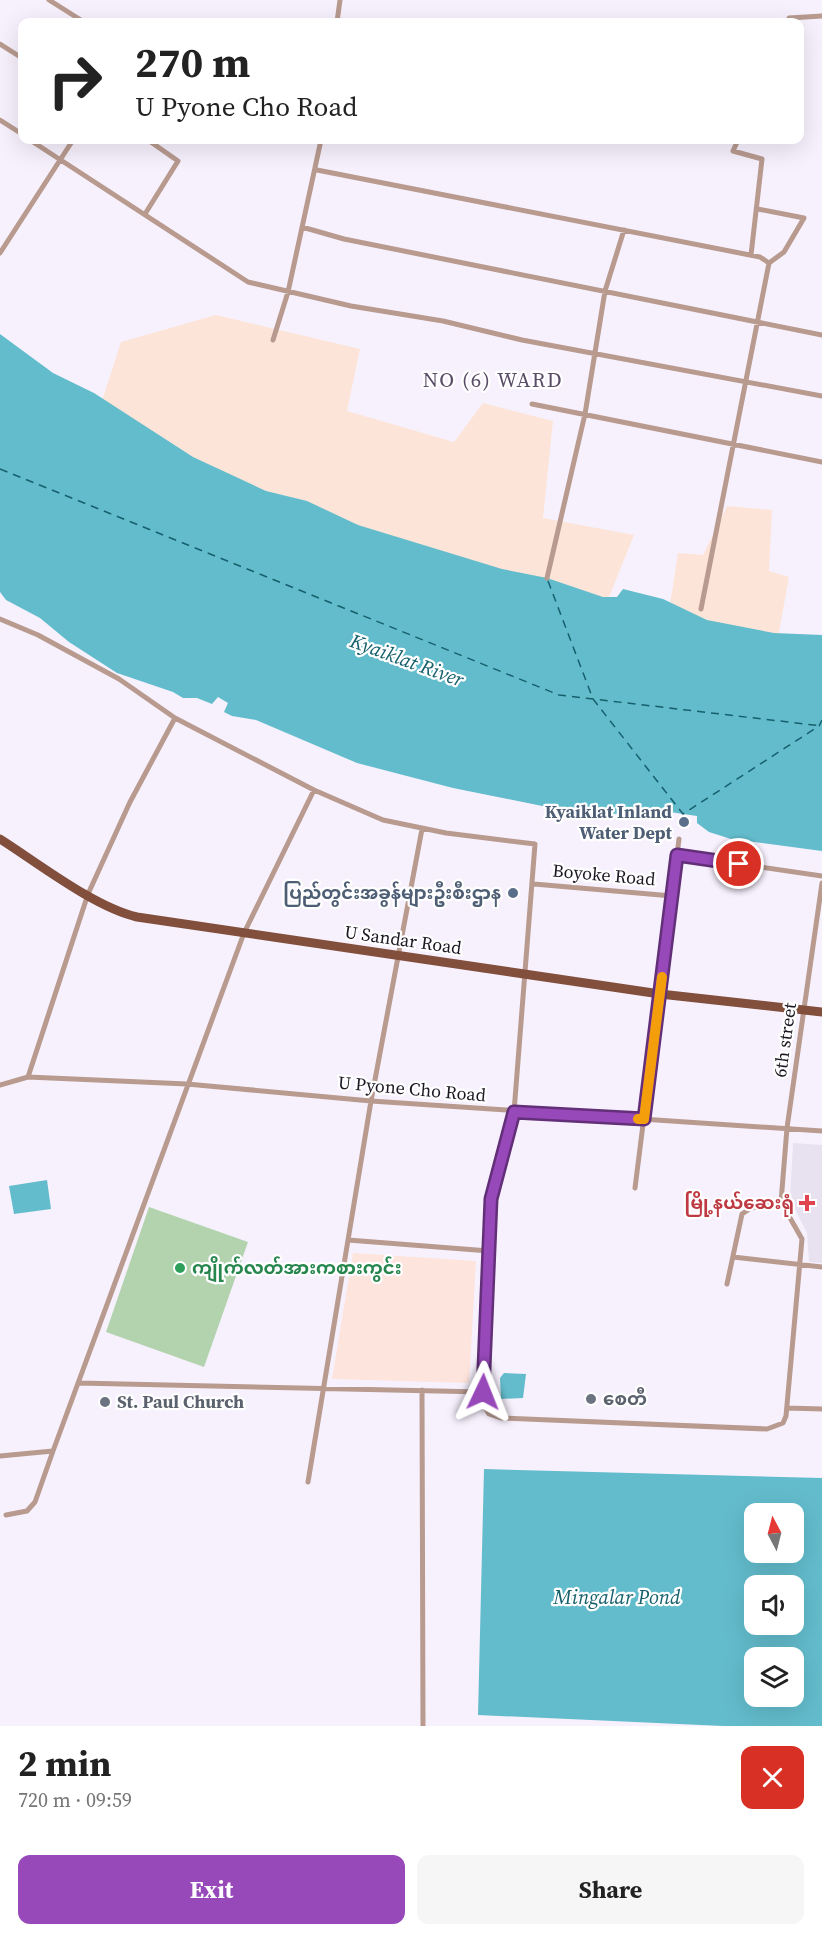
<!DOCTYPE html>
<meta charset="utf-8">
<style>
:root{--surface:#fff;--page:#f6f6f6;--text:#222;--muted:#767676;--accent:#9748b9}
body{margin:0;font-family:"Source Serif 4","Noto Sans Myanmar",serif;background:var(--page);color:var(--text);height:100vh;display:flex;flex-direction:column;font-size:22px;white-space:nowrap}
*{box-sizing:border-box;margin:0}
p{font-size:20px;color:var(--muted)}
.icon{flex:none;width:33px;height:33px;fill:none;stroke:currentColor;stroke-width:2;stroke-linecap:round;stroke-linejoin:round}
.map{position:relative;height:1726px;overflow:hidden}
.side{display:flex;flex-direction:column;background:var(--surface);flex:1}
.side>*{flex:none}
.hud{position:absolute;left:18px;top:18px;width:786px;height:126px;border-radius:12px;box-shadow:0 6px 24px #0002;background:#fff;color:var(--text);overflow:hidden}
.needle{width:39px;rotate:353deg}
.controls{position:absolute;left:744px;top:1503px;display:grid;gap:12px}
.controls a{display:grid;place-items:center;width:60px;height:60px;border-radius:12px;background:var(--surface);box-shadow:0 6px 24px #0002;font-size:30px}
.pin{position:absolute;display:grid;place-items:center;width:51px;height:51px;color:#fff;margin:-26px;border:3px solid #fff;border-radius:50%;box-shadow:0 2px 6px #0007}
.me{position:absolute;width:66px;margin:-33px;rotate:2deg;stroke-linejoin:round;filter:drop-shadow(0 0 4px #0008)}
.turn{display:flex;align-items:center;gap:21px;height:126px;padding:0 18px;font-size:27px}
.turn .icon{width:78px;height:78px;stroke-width:2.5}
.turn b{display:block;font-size:42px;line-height:51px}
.round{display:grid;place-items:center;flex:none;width:63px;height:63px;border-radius:12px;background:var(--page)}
.overview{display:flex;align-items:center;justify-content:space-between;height:102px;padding:0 18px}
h1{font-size:36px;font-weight:700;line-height:45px}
.primary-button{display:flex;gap:12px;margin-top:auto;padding:12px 18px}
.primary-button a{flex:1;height:69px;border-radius:12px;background:var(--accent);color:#fff;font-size:24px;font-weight:700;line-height:69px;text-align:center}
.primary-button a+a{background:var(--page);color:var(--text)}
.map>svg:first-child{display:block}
.built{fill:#e8e2f0}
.industrial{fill:#fce5d8}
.education{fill:#fde4dc}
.green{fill:#b2d3ae}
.water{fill:#63bccc;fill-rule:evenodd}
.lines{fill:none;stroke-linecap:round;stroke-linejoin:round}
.ferry{stroke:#16606c;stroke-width:1.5;stroke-dasharray:8 6;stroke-linecap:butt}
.street{stroke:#b89a8f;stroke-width:5}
.primary{stroke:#824f3d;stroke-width:9}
.route-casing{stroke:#622f78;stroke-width:15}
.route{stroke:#9748b9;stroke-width:10}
.slow{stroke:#f59e0b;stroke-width:10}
.service-dot{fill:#5c6f8a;stroke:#fff;stroke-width:2}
.health-dot{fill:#e0444e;stroke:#fff;stroke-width:2}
.leisure-dot{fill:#2e9e5b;stroke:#fff;stroke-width:2}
.worship-dot{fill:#6b7280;stroke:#fff;stroke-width:2}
.labels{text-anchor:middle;stroke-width:4.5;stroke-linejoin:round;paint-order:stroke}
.service-label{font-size:18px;font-weight:bold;fill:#4e5e75;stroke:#fff;text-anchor:end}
.street-label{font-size:18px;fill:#1c1722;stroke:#fff}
.health-label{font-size:18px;font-weight:bold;fill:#be3a42;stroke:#fff;text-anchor:end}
.leisure-label{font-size:18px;font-weight:bold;fill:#27864d;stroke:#fff;text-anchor:start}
.worship-label{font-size:18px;font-weight:bold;fill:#5b616d;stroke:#fff;text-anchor:start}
.water-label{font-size:20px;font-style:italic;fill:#16606c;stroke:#fff}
.quarter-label{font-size:21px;letter-spacing:1.5px;fill:#594d67;stroke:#fff}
</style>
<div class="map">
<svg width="822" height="1726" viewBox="0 0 822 1726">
<rect width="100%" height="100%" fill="#f7f1fe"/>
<path class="built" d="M793 1143 822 1145V1263L809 1262 807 1233 790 1199Z"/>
<path class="industrial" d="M216 315 360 349 347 411 454 442 483 403 553 421 543 518 634 535 605 607 206 492 99 410 121 342Z
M727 506 772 510 769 571 789 577 777 643 669 611 678 553 703 555Z"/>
<path class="education" d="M353 1253 476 1261 469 1383 332 1379Z"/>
<path class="green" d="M149 1207 248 1242 204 1367 106 1332Z"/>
<path class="water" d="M0 334 53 373 94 393 193 457 266 491 307 501 358 525 502 569 547 578 603 597H617L623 589 663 599 707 620 774 633 822 635V851L731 839 709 832 697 823V816L670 812 668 818 557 809 453 788 357 763 256 720 232 716 224 712 228 703 218 697 212 704 197 698H183L173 692 117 673 69 642 40 618 6 600 0 592Z
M47 1180 51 1209 14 1214 9 1186Z
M504 1373 526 1374 523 1398 501 1399 500 1378Z
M484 1469 822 1478V1726H723L478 1715ZM754 1514H794V1552H754ZM754 1586H794V1624H754ZM754 1658H794V1696H754Z"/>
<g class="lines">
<path class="ferry" d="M0 469 559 695 822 726
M548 581 593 699 683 814 819 726 822 720"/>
<path class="street" d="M49 0 84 22
M337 22 340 0
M788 22 789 18 822 16
M0 44 22 58
M0 120 22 134
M30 140 248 282 351 306 443 321 522 340 822 396
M738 140 733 151 762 159 751 255
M317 170 760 257 769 263 701 609
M758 209 804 218 784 252 769 263
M145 214 178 161 148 140
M302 227 344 239 822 335
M0 253 73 140
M273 340 288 292 321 140
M532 404 822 462
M547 578 585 414 605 291 624 230
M0 619 38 635 119 679 175 718 314 790 383 820 446 833 535 844 514 1112 491 1199 483 1392 484 1406 489 1414 501 1418 767 1429 783 1423 786 1416 802 1239 781 1202
M677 855 822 876
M534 884 672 896
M28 1077 88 894 130 802 175 718
M0 1085 28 1077 187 1084 371 1101 822 1131
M635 1188 679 839
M781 1202 787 1128 822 883
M348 1240 489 1251
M733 1257 822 1267
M727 1284 742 1214 751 1208 781 1202
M78 1383 483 1392
M422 1390 423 1726
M787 1408 822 1409
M0 1456 53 1451 244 933 314 790
M308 1482 371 1101 422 829
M6 1515 27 1511 35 1502 53 1451"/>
<path class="primary" d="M0 839C38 863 94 907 137 917L660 994 822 1012"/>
</g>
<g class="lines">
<g class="route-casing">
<path id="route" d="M483 1392 491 1199 514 1112 644 1119 677 855 739 864"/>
</g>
<use href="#route" class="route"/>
<path class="slow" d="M638 1119H644L662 977"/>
</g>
<g class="service-dot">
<circle cx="684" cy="822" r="6"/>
<circle cx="513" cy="893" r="6"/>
</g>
<path class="health-dot" d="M804 1194h6v6h6v6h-6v6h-6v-6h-6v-6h6z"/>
<circle class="leisure-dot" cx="180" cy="1268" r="6"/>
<g class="worship-dot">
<circle cx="591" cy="1399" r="6"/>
<circle cx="105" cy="1402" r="6"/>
</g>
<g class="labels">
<g class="service-label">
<text x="672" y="818">Kyaiklat Inland<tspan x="672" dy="21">Water Dept</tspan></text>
<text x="501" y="899">ပြည်တွင်းအခွန်များဦးစီးဌာန</text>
</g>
<g class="street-label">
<text transform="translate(604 875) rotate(5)" y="6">Boyoke Road</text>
<text transform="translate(403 940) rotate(8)" y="6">U Sandar Road</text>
<text transform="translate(785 1040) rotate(-82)" y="6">6th street</text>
<text transform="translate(412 1089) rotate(5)" y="6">U Pyone Cho Road</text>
</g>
<g class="health-label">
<text x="794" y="1209">မြို့နယ်ဆေးရုံ</text>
</g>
<g class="leisure-label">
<text x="192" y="1274">ကျိုက်လတ်အားကစားကွင်း</text>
</g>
<g class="worship-label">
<text x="603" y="1405">စေတီ</text>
<text x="117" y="1408">St. Paul Church</text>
</g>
<g class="water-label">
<text transform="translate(407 660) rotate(20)" y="7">Kyaiklat River</text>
<text x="617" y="1604">Mingalar Pond</text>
</g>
<g class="quarter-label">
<text x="493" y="387">NO (6) WARD</text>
</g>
</g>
</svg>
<div class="controls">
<a><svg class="needle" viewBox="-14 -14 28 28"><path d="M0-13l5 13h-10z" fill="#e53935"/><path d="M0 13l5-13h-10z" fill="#767676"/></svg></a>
<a><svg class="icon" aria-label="sound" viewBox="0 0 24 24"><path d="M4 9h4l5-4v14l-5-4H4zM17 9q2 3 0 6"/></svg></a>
<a><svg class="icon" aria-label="layers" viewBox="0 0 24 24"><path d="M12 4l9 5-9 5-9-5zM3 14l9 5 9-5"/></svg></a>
</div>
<div class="pin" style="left:739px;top:864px;background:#d93025"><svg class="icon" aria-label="arrive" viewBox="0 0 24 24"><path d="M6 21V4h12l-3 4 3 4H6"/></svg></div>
<svg class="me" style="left:483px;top:1392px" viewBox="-20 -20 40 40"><path d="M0-17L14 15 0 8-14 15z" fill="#9748b9" stroke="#fff" stroke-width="4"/></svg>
<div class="hud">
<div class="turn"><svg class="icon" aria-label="right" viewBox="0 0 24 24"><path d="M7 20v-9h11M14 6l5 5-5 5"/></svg><div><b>270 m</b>U Pyone Cho Road</div></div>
</div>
</div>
<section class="side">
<div class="overview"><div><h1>2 min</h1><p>720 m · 09:59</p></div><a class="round" style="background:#d93025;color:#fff"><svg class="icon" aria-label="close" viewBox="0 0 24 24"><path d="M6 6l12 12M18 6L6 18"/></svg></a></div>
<div class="primary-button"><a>Exit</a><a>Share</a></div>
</section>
